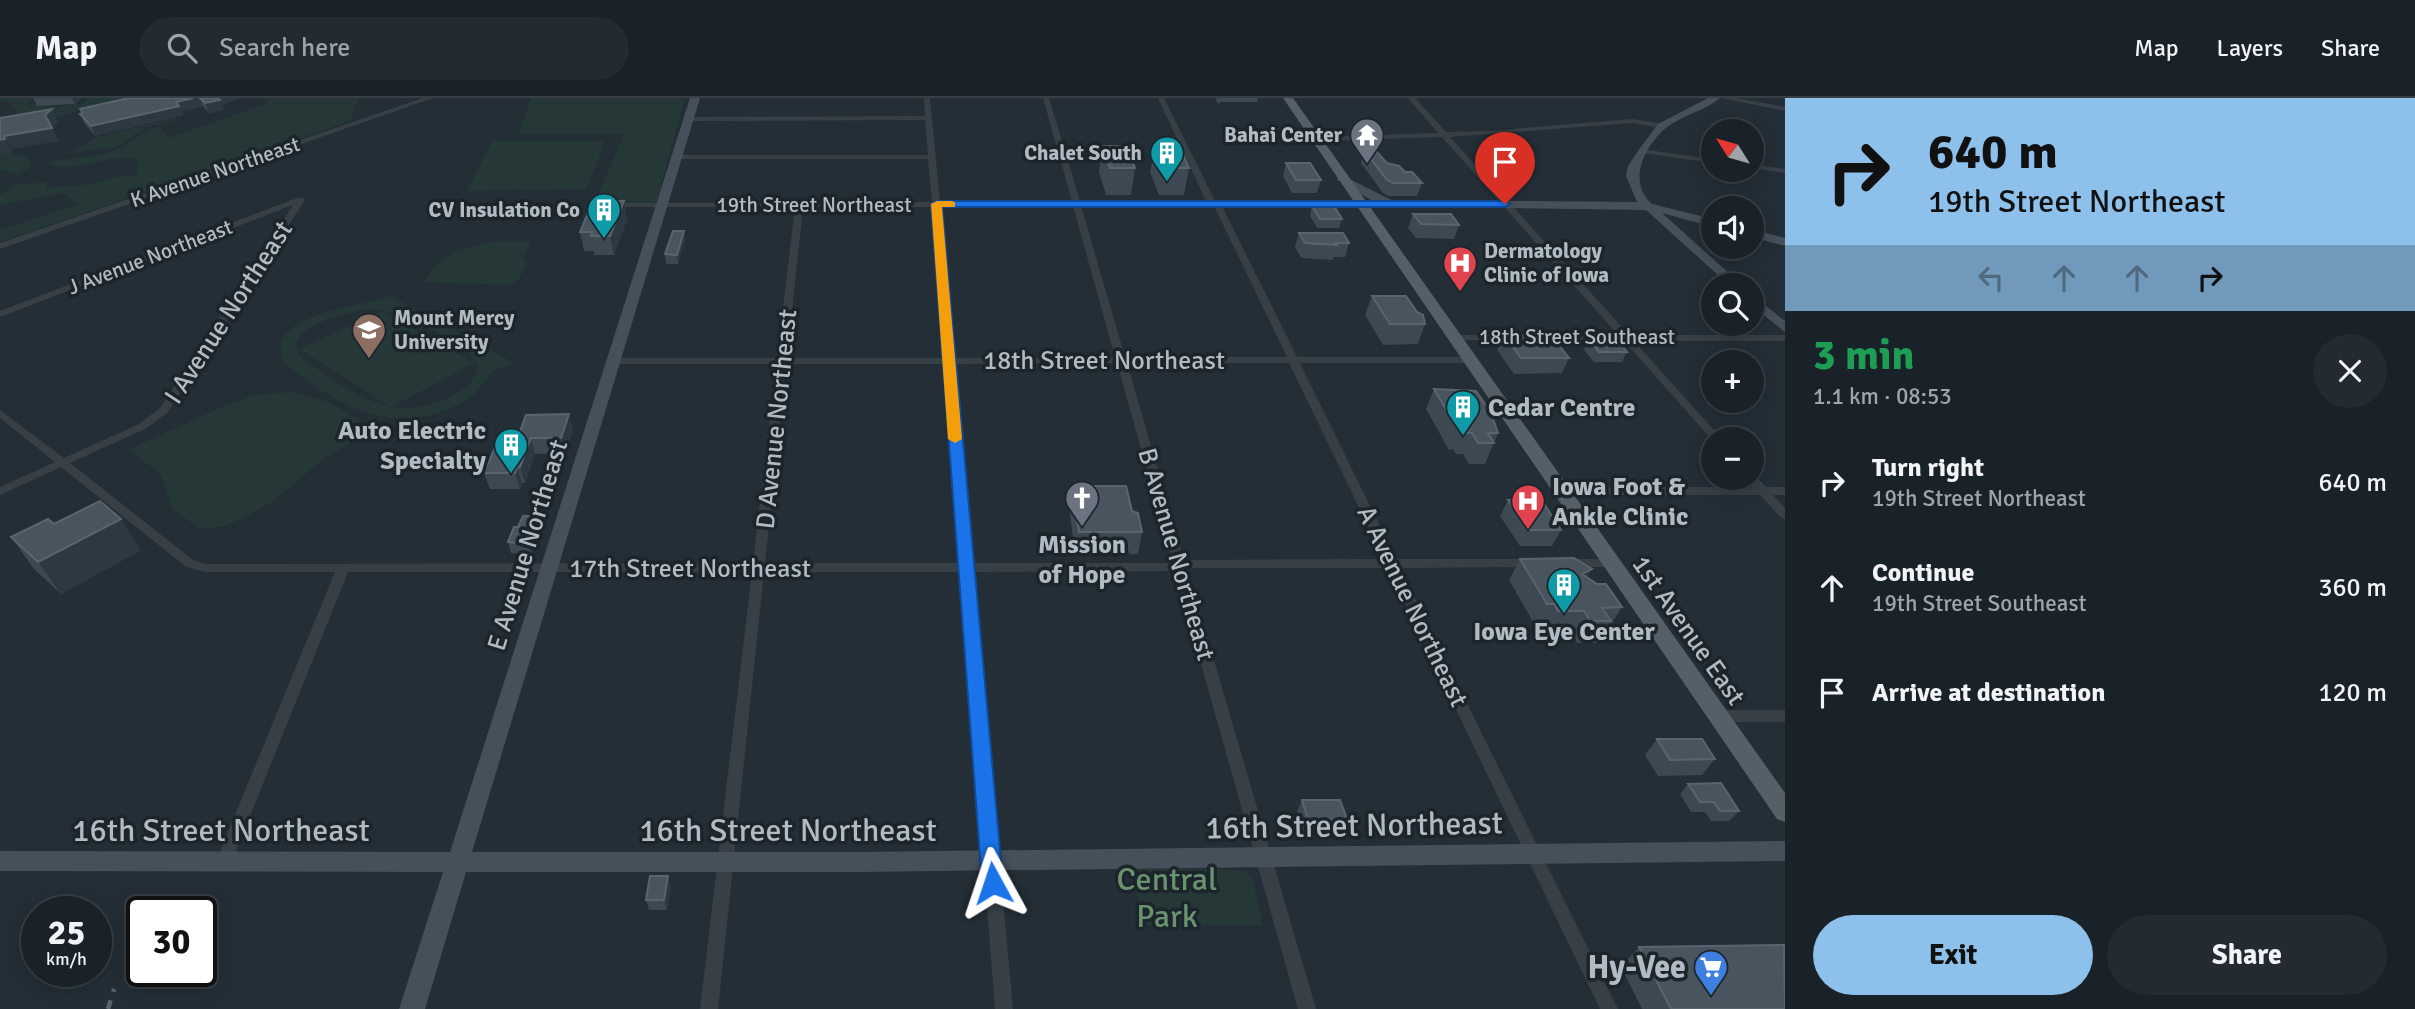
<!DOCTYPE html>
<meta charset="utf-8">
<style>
:root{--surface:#1a2229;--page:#232a31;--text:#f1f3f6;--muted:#9fa4a8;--line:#383f46;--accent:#8ec0ec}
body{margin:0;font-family:Signika,sans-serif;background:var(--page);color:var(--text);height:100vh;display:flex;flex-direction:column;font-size:26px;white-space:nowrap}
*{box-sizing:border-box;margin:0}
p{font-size:23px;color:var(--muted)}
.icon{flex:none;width:38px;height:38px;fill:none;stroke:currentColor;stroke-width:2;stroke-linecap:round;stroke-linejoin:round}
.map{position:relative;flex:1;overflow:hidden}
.details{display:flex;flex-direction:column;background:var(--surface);width:630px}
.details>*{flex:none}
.guide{background:#8ec0ec;color:#111;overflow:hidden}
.needle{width:46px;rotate:307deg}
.tools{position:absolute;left:1701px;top:21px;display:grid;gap:14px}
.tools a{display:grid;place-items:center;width:63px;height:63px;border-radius:50%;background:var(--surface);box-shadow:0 4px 18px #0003,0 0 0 2px var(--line);font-size:35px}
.speed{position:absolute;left:21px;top:798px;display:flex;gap:14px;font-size:35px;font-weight:700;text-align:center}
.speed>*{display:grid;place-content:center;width:91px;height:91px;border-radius:50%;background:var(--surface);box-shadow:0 4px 18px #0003,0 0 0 2px var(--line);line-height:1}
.speed small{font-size:18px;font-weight:400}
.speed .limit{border:4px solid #111;border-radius:10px;background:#fff;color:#111}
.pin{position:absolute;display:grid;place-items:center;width:60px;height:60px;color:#fff;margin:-72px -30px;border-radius:50% 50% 50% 0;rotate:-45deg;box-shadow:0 0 7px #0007}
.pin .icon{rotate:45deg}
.me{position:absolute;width:77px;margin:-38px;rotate:355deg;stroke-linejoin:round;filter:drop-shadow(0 0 5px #0008)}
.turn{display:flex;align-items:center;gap:24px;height:147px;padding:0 28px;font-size:32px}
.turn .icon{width:91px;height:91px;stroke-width:2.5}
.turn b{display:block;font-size:49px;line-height:60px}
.lanes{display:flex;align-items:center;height:66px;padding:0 28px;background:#0003;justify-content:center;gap:35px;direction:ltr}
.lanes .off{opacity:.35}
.round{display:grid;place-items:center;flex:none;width:74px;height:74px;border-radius:37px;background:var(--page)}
.head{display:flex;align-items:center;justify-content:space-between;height:119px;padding:0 28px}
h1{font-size:42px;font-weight:800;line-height:52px;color:#1e9e55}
.cta{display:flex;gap:14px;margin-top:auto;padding:14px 28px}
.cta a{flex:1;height:80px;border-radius:42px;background:var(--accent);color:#111;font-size:28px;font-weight:800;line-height:80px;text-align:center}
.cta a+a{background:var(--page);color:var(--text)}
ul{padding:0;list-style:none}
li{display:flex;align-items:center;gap:21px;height:105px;padding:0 28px}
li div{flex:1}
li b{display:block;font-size:26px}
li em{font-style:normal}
header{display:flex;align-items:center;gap:42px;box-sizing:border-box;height:98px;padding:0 35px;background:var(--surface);border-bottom:2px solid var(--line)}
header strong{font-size:33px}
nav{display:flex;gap:38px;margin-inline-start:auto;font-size:24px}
.search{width:490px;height:63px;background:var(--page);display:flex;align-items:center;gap:18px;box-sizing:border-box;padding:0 24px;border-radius:38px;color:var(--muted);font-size:26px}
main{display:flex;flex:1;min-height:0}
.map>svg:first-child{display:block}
.green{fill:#253837;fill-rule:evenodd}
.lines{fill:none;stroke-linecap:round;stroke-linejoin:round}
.street{fill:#374047;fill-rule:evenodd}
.secondary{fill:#45505a;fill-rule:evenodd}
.primary{fill:#555f67;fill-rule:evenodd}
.rail{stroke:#59656e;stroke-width:4.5;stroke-dasharray:9 9;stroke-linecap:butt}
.wall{fill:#3c4952}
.shaded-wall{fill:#2d3942}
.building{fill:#48555f;stroke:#59656e;stroke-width:2}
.route{fill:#1a73e8;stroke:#114b97;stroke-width:2}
.slow{fill:#f59e0b}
.labels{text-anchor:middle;stroke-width:7;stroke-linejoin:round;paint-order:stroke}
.far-poi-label{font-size:21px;font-weight:bold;fill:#b1bbc3;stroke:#1c252c;text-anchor:end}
.far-street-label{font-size:21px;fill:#b1bbc3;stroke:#1c252c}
.street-label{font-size:26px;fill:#b1bbc3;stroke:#1c252c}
.poi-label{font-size:26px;font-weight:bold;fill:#b1bbc3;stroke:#1c252c;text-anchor:start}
.near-street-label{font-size:32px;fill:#b1bbc3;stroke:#1c252c}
.near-park-label{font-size:32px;fill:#6b926f;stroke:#1c252c}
.near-poi-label{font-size:32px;font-weight:bold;fill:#b1bbc3;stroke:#1c252c;text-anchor:end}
</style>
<header>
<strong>Map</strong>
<div class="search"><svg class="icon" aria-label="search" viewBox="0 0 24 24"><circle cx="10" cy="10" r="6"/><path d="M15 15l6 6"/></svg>Search here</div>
<nav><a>Map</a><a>Layers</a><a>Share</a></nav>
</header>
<main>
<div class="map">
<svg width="1785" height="911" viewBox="0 0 1785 911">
<rect width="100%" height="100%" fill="#232e37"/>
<path class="green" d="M0 0H33L28 6 55 7 49 11 83 5 87 1 85 0H131L85 8 71 16 41 23 19 18 9 4 0 3Z
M266 0H358L351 22 347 24 0 144V132L78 106 63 95 0 107V97L14 87 46 84 47 90 93 86 127 76 128 80 137 76 138 62C111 53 74 79 45 65 66 59 89 61 111 54 129 48 141 33 160 28L168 40 269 5Z
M532 0H685L656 105 595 104 624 36H518Z
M174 20 176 22 145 30 121 47 108 52 104 50 68 56 94 40Z
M492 43H601L605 45 586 91 467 93Z
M12 54 14 57 26 58 32 68 18 77 0 71V57Z
M500 143H531L523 159 527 166 518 183 508 187 425 184C435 155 473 147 500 143Z
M391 198 513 264 512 267C506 270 495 271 493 273 483 286 478 295 463 304 395 341 340 310 285 266 257 215 368 208 391 198ZM375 211C397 212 471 246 477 267 477 282 464 292 451 298 391 329 353 294 304 262 271 230 355 212 375 211Z
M382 213 475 265 391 309 299 251Z
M291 294 329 304 374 332 323 361 275 402 249 417 226 428 201 431 173 412 160 375 128 352 208 315 253 297Z
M1133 770 1241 772 1250 777 1253 783 1263 827H1142Z"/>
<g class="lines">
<path class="street" d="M423 0H433L0 151V145Z
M924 0H930L940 104 1072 103 1043 0H1049L1080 103H1206L1158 0H1164L1215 103H1362V107H1359L1222 108 1297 259H1469L1474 262 1469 265H1300L1396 461H1533L1539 465 1533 469 1400 470 1618 911H1600L1388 470H1187L1316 911H1298L1175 473 973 474 1013 911H995L961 474H764L718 911H700L752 474H348L232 763 230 768 224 770 218 768 216 763 335 474H204L185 468 61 369 0 397V389L55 364 0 320V312L64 360 139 326 160 310 293 107 0 219V213L297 100H304L305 102 168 314 147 330 70 365 193 462 205 466 753 465 776 266H613L608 263 613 260H777L795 109H610L606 107 610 105 932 104 928 61H676L672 59 676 57H928L925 22 688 23 684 21 688 19 925 18ZM1073 108 1115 259 954 260 940 109ZM1081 108H1214L1287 259H1125ZM803 109H932L944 260H787ZM1117 265 1173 465H972L954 266ZM1127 265H1289L1384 461 1184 462ZM786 266H944L960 465H765Z
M1408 0H1415L1446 34 1488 33 1632 21 1665 26 1666 28 1662 30 1632 25 1450 39 1629 237H1785V243H1634L1722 341H1713V343L1624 243 1450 242 1448 240 1453 237H1618L1442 39 1317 43 1313 41 1317 39 1438 35Z
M1721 0H1736L1785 9V13Z
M1640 51 1713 61V65L1643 55H1640Z
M1752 66 1785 71V75L1752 70Z
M1752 377H1755L1766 389H1785V397H1773L1785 410V421L1781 420 1760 397H1561L1555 393 1561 389H1753L1745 380H1752Z
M1565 461H1611L1617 465 1611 469H1565L1559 465Z
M1716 612H1785V624H1716L1711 622 1709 618 1711 614Z"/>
<path class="secondary" d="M690 0H700L472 754H858L1785 743V763L858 774H466L425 911H399L443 774 0 773V753L450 754Z
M1708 0H1720C1705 13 1682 17 1666 30 1644 48 1627 84 1652 106L1713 121V129L1662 115 1742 187H1729L1646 112 1359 108 1355 107V103L1371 102 1336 81 1346 79 1391 102 1637 104 1626 78 1628 68 1638 53 1658 26Z
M1752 131 1785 140V148L1752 139Z
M1752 197 1785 223V234L1752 208Z"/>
<path class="primary" d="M1283 0H1293L1785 695V724L1777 721Z"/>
<path class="rail" d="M108 911 114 891"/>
</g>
<path class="wall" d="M33 0H81L75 6 37 8Z
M129 0H240L222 7 224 12 209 15 203 8 182 13 183 17 95 38 85 26 80 16H82L80 11Z
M1215 0H1258L1257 4H1221L1218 6Z
M1102 48 1135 70 1131 97H1106L1099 74Z
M1155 48 1189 70 1184 97H1159L1150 74Z
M1364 52 1405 74 1422 85 1417 98H1389L1383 95 1361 65Z
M1286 65 1321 82 1317 95H1292L1283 78Z
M1312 108 1342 121 1339 130H1317L1310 118Z
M1413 116 1459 127 1454 141 1416 140 1408 130Z
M627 121 614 157H594V153H584L580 134Z
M684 133 685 142 678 166H666L665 156Z
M1299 135 1349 145 1345 159H1333V162L1301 160 1295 149Z
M1372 198 1425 226 1418 246 1383 247 1365 217Z
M1504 237 1542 245 1569 260 1562 275 1514 276 1497 252Z
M1589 241 1627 254 1622 264H1594L1584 252Z
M1434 291 1498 335 1485 366H1469L1463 356H1456L1453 351 1449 352 1426 311Z
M526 317 573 332 565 355 535 356 525 385H522L520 391H490L484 375 515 347Z
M1072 388 1132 413 1142 434 1138 456 1075 455 1069 409Z
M1519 396 1535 402 1561 432 1552 448H1520L1500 418 1508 402H1511L1513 398H1518Z
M537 421 540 432 531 456 511 455 508 444 518 429Z
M54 426 141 452 61 496 34 471 11 439Z
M1520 461 1587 479 1622 509 1608 531H1606L1598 545H1577L1571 534H1545L1541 527H1535L1509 482Z
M1657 641 1715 661 1702 677 1658 678 1645 657Z
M1688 686 1739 713 1729 723H1711L1705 714H1691L1680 696Z
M1302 702 1347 721 1342 732H1303L1297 713Z
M671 789 667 812H649L646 802Z
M1639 849 1785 911H1642L1621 869Z"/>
<path class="shaded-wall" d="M72 0H81L75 6Z
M193 0H200L203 8 182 13 183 17 95 38 91 28Z
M217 0H240L222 7 224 12 209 15 205 5Z
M52 11 58 24 52 30 59 43 11 51 4 38Z
M5 41 12 54 0 57V42Z
M624 103 627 121 614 157 610 138Z
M684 133 685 142 678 166 677 157Z
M569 316 573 332 565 355 561 340Z
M531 340 535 356 525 385 520 369Z
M517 369 522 385 520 391 515 375Z
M535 418 540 432 531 456 528 446Z
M121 421 141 452 61 496 38 464Z
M1592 471 1579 493 1582 476Z
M668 778 671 789 667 812 664 802Z"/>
<path class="building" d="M129 0H193L176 4 179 8 91 28 80 16 83 15 80 11Z
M200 0H218L220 2 205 5Z
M52 11 45 17 52 30 4 38 5 41 0 42V20Z
M1102 48H1126L1135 70H1110Z
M1155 48H1179L1189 70H1164Z
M1364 52H1375L1387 65 1399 68 1405 74H1412L1422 85H1393L1387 82Z
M1286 65H1310L1321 82H1296Z
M593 103H624L610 138H591L592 134H580Z
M1312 108H1334L1342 121H1320Z
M1413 116H1451L1459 127 1421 126Z
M673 133H684L677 157 665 156Z
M1299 135H1343L1349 145H1335L1337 147 1305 145Z
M1372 198H1406L1417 214 1423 217 1425 226H1390Z
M1504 237H1535L1542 245H1557L1569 260H1521Z
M1589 241H1617L1627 254H1599Z
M1434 291 1476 293 1491 315 1498 335H1488L1494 345H1478L1472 335H1465L1462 331H1458Z
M569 316 561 340H531L520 369H517L515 375H484L496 347H515L526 317Z
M1072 388H1126L1132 413 1138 415 1142 434H1079Z
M1519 396H1531L1535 402 1541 401 1561 432H1528L1508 402H1515L1513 398H1521Z
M100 403 121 421 38 464 11 439 48 421 54 426Z
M523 418H535L534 421H537L528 446 508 444 514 429H518Z
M1574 460 1592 471 1582 476 1597 486H1606L1622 509 1602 510 1611 523H1590L1584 513H1558L1554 506H1547L1520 461Z
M1657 641H1702L1715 661 1670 662Z
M1721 685 1739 713H1720L1714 704H1700L1688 686Z
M1302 702H1340L1347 721 1308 722Z
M650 778H668L664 802H646Z
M1784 847 1785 911H1671L1639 849Z"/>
<path class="route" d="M937 103H1505L1510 106 1505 109H942L1003 785 1000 791 993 794 985 791 982 785 931 106Z"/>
<path class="slow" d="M951 103 955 104V109H942L962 341 955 345 948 341 931 106 937 103Z"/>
<defs>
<g id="temple-pin" transform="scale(1.75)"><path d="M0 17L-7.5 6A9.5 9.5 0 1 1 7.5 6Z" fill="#6b7280" stroke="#1c252c"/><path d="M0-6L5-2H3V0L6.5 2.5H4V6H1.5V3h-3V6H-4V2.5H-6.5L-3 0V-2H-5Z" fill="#fff"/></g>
<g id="building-pin" transform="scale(1.75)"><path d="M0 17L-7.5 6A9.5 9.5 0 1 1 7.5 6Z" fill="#0f9aa8" stroke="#1c252c"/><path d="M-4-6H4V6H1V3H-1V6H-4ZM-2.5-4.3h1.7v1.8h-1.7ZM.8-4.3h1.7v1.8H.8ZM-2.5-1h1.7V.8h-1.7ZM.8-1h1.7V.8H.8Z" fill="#fff"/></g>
<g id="hospital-pin" transform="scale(1.75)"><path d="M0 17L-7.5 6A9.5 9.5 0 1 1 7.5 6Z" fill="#e0444e" stroke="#1c252c"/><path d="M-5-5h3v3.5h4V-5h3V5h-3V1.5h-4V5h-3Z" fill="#fff"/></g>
<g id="university-pin" transform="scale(1.75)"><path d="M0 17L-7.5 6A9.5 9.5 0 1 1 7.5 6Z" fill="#8d6e63" stroke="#1c252c"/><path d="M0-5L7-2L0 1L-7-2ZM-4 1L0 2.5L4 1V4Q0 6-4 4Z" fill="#fff"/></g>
<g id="church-pin" transform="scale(1.75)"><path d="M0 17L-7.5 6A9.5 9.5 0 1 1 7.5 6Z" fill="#6b7280" stroke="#1c252c"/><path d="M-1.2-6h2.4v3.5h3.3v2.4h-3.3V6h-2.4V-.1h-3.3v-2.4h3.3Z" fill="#fff"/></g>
<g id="supermarket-pin" transform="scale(1.75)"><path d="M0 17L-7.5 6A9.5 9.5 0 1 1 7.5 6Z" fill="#3f7fe0" stroke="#1c252c"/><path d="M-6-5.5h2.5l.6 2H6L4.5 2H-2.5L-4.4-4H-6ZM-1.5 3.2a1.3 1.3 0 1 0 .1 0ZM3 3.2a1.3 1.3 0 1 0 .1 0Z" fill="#fff"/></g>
</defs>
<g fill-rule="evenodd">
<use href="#temple-pin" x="1367" y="37"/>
<use href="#building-pin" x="1167" y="55"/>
<use href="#building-pin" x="604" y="112"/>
<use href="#hospital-pin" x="1460" y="165"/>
<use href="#university-pin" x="369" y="232"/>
<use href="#building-pin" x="1463" y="309"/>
<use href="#building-pin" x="511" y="347"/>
<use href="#church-pin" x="1082" y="400"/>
<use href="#hospital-pin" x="1528" y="403"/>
<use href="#building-pin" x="1564" y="487"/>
<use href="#supermarket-pin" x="1711" y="869"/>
</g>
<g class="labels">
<g class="far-poi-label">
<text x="1342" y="44">Bahai Center</text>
<text x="1142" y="62">Chalet South</text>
<text x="580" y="119">CV Insulation Co</text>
<text x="1484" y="160" text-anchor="start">Dermatology<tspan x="1484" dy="24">Clinic of Iowa</tspan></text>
<text x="394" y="227" text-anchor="start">Mount Mercy<tspan x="394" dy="24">University</tspan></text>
</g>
<g class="far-street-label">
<text transform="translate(215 74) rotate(-19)" y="7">K Avenue Northeast</text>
<text x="814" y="114">19th Street Northeast</text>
<text transform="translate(150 159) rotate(-21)" y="7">J Avenue Northeast</text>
<text x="1577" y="246">18th Street Southeast</text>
</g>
<g class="street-label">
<text transform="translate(228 214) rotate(-57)" y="9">I Avenue Northeast</text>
<text x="1104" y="271">18th Street Northeast</text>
<text transform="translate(776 321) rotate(-84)" y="9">D Avenue Northeast</text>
<text transform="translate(527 447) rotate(-73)" y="9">E Avenue Northeast</text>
<text transform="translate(1177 456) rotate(74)" y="9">B Avenue Northeast</text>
<text x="690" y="479">17th Street Northeast</text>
<text transform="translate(1413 508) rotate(64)" y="9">A Avenue Northeast</text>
<text transform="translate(1689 532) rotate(55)" y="9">1st Avenue East</text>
</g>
<g class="poi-label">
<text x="1488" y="318">Cedar Centre</text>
<text x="486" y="341" text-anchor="end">Auto Electric<tspan x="486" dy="30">Specialty</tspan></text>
<text x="1552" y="397">Iowa Foot &amp;<tspan x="1552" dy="30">Ankle Clinic</tspan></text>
<text x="1082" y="455" text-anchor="middle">Mission<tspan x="1082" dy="30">of Hope</tspan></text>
<text x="1564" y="542" text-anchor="middle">Iowa Eye Center</text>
</g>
<g class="near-street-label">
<text transform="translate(1354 727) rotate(-1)" y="11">16th Street Northeast</text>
<text x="221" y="743">16th Street Northeast</text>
<text x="788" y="743">16th Street Northeast</text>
</g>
<g class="near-park-label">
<text x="1167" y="792">Central<tspan x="1167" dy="37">Park</tspan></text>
</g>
<g class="near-poi-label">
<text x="1686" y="880">Hy-Vee</text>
</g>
</g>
</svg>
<div class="tools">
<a><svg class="needle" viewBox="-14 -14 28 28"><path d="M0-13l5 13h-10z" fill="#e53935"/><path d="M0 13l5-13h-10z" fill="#9fa4a8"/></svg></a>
<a><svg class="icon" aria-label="sound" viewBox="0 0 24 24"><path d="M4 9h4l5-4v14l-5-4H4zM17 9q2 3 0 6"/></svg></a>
<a><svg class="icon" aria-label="search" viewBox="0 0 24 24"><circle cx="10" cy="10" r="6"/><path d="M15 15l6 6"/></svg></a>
<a>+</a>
<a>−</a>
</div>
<div class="speed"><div>25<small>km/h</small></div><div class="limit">30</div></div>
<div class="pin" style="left:1505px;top:106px;background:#d93025"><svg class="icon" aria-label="arrive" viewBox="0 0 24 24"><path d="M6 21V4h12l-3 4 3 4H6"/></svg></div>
<svg class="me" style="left:993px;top:785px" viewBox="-20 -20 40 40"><path d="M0-17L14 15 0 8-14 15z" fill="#1a73e8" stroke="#fff" stroke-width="4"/></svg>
</div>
<section class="details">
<div class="guide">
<div class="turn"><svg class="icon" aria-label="right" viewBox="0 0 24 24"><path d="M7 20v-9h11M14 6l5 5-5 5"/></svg><div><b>640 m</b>19th Street Northeast</div></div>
<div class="lanes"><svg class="icon off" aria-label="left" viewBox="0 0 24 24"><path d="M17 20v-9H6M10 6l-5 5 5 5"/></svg><svg class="icon off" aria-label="ahead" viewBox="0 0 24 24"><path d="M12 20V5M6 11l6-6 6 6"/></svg><svg class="icon off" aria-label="ahead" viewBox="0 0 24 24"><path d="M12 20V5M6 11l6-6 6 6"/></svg><svg class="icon" aria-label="right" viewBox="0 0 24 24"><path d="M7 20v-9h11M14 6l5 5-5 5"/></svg></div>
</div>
<div class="head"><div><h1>3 min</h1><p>1.1 km · 08:53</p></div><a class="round"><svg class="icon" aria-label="close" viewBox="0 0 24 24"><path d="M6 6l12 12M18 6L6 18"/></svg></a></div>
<ul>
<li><svg class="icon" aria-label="right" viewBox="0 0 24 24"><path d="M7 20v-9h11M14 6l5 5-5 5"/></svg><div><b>Turn right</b><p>19th Street Northeast</p></div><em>640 m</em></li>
<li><svg class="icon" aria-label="ahead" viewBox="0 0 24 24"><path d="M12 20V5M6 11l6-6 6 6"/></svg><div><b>Continue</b><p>19th Street Southeast</p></div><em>360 m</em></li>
<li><svg class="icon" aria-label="arrive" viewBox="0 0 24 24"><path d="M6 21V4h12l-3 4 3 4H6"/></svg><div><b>Arrive at destination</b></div><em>120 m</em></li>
</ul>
<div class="cta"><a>Exit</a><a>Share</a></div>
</section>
</main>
